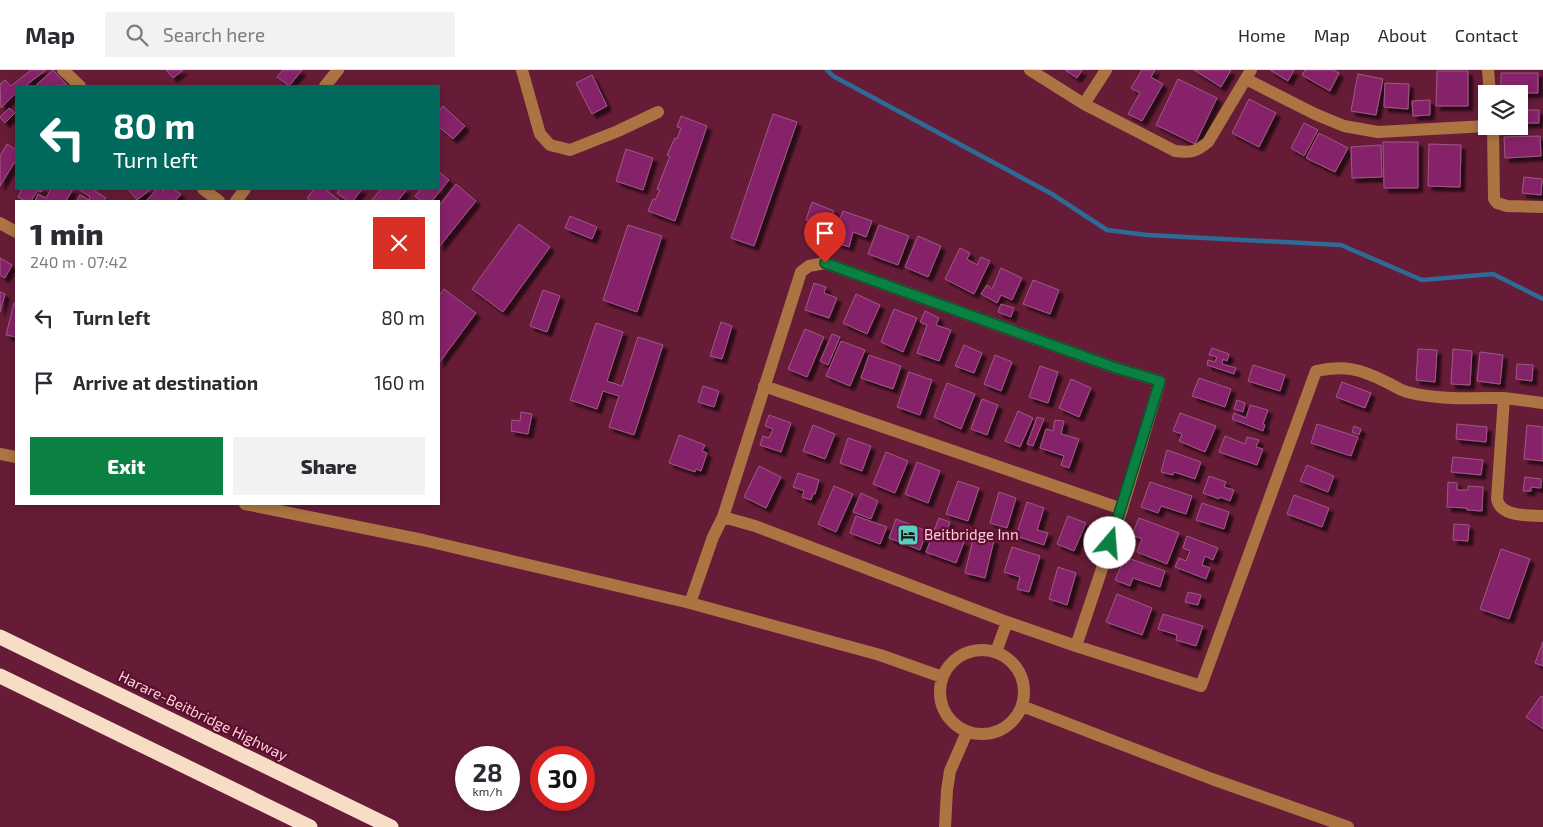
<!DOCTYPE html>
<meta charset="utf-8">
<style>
:root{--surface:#fff;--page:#f2f2f3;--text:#2b2b33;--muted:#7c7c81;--line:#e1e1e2;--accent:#0b8043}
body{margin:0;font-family:"Exo 2",sans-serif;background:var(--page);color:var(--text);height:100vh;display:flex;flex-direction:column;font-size:19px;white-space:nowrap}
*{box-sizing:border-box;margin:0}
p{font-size:16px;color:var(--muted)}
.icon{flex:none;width:28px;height:28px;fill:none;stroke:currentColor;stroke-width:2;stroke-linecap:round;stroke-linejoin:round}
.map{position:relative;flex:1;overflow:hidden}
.details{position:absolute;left:15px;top:130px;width:425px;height:305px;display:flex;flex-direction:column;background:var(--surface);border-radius:0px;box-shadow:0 2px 8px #0003}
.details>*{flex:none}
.banner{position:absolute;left:15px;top:15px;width:425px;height:105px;border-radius:0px;box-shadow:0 2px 8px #0003;background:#00695c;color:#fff;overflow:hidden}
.buttons{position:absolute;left:1478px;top:15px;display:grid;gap:10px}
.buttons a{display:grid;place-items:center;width:50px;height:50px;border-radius:0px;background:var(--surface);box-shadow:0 2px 8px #0003;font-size:25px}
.speed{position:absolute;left:455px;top:676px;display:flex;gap:10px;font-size:25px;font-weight:700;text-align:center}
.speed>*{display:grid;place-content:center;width:65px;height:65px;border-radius:50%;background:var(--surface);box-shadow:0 2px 8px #0003;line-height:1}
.speed small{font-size:12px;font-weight:400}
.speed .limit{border:8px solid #d22;background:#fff;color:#111}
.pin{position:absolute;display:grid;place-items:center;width:42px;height:42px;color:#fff;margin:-51px -21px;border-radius:50% 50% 50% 0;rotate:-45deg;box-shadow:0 0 5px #0007}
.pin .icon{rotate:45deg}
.me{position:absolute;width:55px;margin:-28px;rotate:18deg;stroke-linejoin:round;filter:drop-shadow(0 0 4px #0008)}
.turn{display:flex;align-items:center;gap:18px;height:105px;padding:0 15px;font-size:22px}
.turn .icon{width:65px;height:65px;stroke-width:2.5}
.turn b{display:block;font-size:35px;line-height:42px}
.round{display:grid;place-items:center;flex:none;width:52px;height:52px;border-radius:0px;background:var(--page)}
.summary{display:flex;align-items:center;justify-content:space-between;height:85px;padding:0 15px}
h1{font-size:30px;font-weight:800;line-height:38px}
.button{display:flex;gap:10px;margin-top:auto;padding:10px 15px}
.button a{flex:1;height:58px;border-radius:0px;background:var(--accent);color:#fff;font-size:20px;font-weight:800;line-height:58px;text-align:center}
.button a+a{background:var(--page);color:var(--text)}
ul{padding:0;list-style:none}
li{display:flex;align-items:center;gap:15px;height:65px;padding:0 15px}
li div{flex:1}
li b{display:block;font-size:19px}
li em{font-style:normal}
header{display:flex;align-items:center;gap:30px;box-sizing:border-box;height:70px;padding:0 25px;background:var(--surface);border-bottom:1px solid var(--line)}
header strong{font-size:24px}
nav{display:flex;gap:28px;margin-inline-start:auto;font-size:18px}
.search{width:350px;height:45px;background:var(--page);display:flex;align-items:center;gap:12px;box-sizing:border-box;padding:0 18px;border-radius:0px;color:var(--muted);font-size:19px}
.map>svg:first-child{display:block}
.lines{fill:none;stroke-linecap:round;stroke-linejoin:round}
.stream{stroke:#2e6a95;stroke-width:4.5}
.building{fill:#862369;stroke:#9f5885;filter:url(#shadow)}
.minor{stroke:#ab7442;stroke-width:12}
.highway{stroke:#f7ddc6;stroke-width:15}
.route-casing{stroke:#07532c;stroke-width:12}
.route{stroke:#0b8043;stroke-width:9}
.labels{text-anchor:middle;stroke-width:4.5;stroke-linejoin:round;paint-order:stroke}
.poi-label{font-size:15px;fill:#fdced9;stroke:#5a0f2d;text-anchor:start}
.street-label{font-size:15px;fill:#fdced9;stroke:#5a0f2d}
</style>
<header>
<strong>Map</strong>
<div class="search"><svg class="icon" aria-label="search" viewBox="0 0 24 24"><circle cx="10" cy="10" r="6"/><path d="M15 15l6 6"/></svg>Search here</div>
<nav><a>Home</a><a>Map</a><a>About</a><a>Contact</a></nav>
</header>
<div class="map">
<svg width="1543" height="757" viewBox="0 0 1543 757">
<defs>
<filter id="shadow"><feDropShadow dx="4.5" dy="4.5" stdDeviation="1" flood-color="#0009"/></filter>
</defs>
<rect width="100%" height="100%" fill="#661c37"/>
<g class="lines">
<path class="stream" d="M827 0 833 6 1052 124 1107 160 1147 165 1341 175 1422 210 1493 204 1543 229"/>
</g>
<path class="building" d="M31 0H46L25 16H16V23L1 38 0 14 5 10 11 16Z
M53 0 67 15 35 16Z
M166 0H183L173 8Z
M283 0H302L289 16 277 7Z
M1065 0H1082L1077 8Z
M1142 0H1155L1151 7 1163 14 1142 51 1128 44 1140 23 1131 18Z
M1194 0H1231L1221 17Z
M1270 0H1294L1288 11Z
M1305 0H1333L1339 3 1330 21 1302 5Z
M1437 1H1468V36H1436Z
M1501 3H1538V23H1501Z
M1358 4 1383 9 1376 45 1351 41Z
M592 5 607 36 592 44 576 13Z
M1178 9 1217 28 1195 74 1156 55Z
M1385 13 1409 14 1408 39 1384 37Z
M1249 29 1276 43 1259 77 1232 63Z
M1430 30V45L1413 46 1412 31Z
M443 36 465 56 453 69 439 57V41Z
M9 38 15 43 5 53 0 47Z
M1519 40H1539V53H1519Z
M773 44 797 52 754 176 731 168Z
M681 46 707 56 675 151 648 141 653 129 655 130 660 120 657 119 670 86 667 85 675 68 677 69 681 58 677 57Z
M1304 53 1318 60 1304 86 1291 78Z
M1319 63 1348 78 1335 102 1306 88Z
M1540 66 1541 86 1505 88 1504 67Z
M1383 72H1418V118H1384Z
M7 74 16 80V90L0 116V86Z
M1429 74 1461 75 1460 117 1428 116Z
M1381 75 1382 107 1352 108 1351 77Z
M626 79 653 88 643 120 616 111Z
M439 102 449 110 432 131H421L415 126 421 119H439Z
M1524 107 1542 109 1541 125 1522 123Z
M456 114 476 131 439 177V136Z
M22 119H43L41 122 38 120 31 131H25L18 127Z
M51 119H73L66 131H35L38 124 46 128Z
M79 119H92L106 128 104 131H77L80 125 89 130 90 127Z
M128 119H151L137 130Z
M157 119H161L163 121 165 119H173L181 124 175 131H146Z
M314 119H325L340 131H311L307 128Z
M340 119H362L353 131H348L337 123Z
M381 119H407L398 131H371Z
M812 132 834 141 827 159 806 150Z
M843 141 872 151 866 167 853 162 849 177 831 171Z
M570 146 597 157 592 169 565 158Z
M519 154 550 177 503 242 472 219Z
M628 155 662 166 637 242 603 230Z
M879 155 909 166 898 195 868 184Z
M918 166 941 176 928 207 905 197Z
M960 178 970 183 967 189 977 195 981 187 990 191 974 224 945 209Z
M0 188 12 195 5 208 0 205Z
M1001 198 1022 208 1012 230 1001 225 997 233 981 224 987 215 992 219Z
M1033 210 1059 220 1050 244 1023 234Z
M814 213 826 217 824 223 837 228 829 248 805 240Z
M444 219 476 243 439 293V226Z
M543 220 560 226 547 262 530 256Z
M0 222 5 224 0 242Z
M856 224 880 235 867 264 843 253Z
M14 233H16V267L6 265Z
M1001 234 1014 238 1011 247 998 242Z
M894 239 917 248 903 282 881 272Z
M925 241 939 248 936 255 951 260 939 291 917 283 927 255 920 252Z
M721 252 732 256 722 289 710 286Z
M596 253 623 262 607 311 622 316 638 267 663 275 634 365 609 357 619 326 603 321 597 339 570 330Z
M805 259 824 267 807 307 788 299Z
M832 264 840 267 828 295 820 291Z
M841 271 865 280 850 316 826 306Z
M964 275 982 283 974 303 955 296Z
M1212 278 1229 284 1227 291 1223 289 1222 294 1236 298 1234 304 1207 295 1208 290 1215 292 1217 287 1209 285Z
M1418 279 1437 280 1435 312 1416 310Z
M1453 279 1472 281 1470 315 1451 314Z
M1480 282 1503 285 1500 314 1477 311Z
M869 285 901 296 893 319 861 308Z
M995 285 1012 292 1001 321 984 314Z
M1517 294 1533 295 1532 311 1516 309Z
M1253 295 1285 305 1280 321 1248 311Z
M1040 296 1058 302 1048 333 1029 327Z
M909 302 932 310 920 345 897 337Z
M1199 308 1231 319 1225 337 1192 326Z
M1071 309 1091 318 1079 347 1059 338Z
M1342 312 1371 323 1365 338 1336 327Z
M947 313 975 324 961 359 934 347Z
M703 316 719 321 714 337 698 332Z
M982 329 998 335 987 365 971 359Z
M1237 330 1245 333 1243 342 1234 339Z
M1250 335 1268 340 1263 354 1265 355 1263 361 1232 349 1234 343 1246 348Z
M1018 341 1033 348 1020 377 1005 371Z
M521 342 532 344 528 364 511 361 512 350 520 351Z
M1180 343 1216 356 1205 382 1179 371 1182 364 1173 361Z
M769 345 791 353 781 382 760 375 763 366 769 368 773 359 765 356Z
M1037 347 1044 349 1033 376 1027 374Z
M1055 350 1064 351 1061 364 1079 369 1069 398 1061 395 1064 386 1040 378 1046 359 1053 361Z
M1317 354 1358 367 1351 386 1311 373Z
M1457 354 1487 357 1486 372 1456 369Z
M813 355 835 364 825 389 803 381Z
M1527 355 1543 357V391L1524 389Z
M1354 356 1361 359 1359 365 1352 362Z
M679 365 705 375 702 381 707 383 701 401 696 399 695 402 669 393Z
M1225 366 1245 374 1247 367 1259 370 1256 377 1263 379 1257 395 1219 382Z
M848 368 871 376 862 401 840 393Z
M1167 380 1201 392 1195 409 1174 402 1173 405 1161 402Z
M886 382 908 391 895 423 873 414Z
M1453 387 1483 390 1481 405 1451 402Z
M917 392 940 401 928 433 905 424Z
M1307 395 1334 406 1328 422 1300 411Z
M759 396 781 407 766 438 744 427Z
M798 403 819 410 815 424H813L811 430 802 427 804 421 793 417Z
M1209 406 1226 412 1224 417 1234 420 1230 431 1220 427 1219 429 1203 423Z
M1525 407 1541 409V418L1531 417V421H1523Z
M958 411 979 418 968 451 946 444Z
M1150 412 1192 426 1186 444 1161 436 1158 443 1141 437Z
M1448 412 1457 413V420H1468V416L1483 417 1482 441 1467 440V438L1447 437Z
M834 416 853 424 836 462 818 454Z
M999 422 1016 428 1007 458 990 453Z
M861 423 878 431 871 449 853 442Z
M1294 425 1329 438 1322 457 1287 444Z
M1027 432 1044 438 1037 460 1048 463 1044 475 1016 466Z
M1202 433 1229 442 1224 459 1196 450Z
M856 446 887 457 880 474 850 463Z
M1068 446 1086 453 1074 481 1057 474Z
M939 448 950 452 946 466 964 472 956 493 926 482Z
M1139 448 1179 463 1167 494 1137 482 1142 469 1132 465Z
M896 449 927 461 920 480 889 468Z
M1454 454 1469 455 1468 471 1453 470Z
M974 465 994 470 985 508 965 503Z
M1187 466 1218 478 1213 490 1205 486 1202 495 1210 498 1206 509 1175 497 1179 488 1186 491 1190 481 1183 478Z
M1012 477 1040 486 1029 522 1017 519 1020 507 1004 502Z
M1501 479 1530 489 1509 549 1480 539Z
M1125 487 1165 501 1160 517 1133 508 1130 516 1115 510Z
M1058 497 1076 503 1067 535 1049 529Z
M1188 522 1201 525 1198 535 1185 532Z
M1117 524 1152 538 1142 565 1106 552Z
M1163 544 1203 556 1196 576 1176 570 1177 565 1158 559Z
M1543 572V596L1535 593Z
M1541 626 1543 627V659L1526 647Z"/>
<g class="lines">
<path class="minor" d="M63 0 80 16
M522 0 540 64 550 75 570 80 618 61 658 42
M1030 0 1084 34 1106 0
M1488 0 1490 24
M1246 9 1315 44 1344 56 1378 62 1486 56
M325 16 338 0
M1084 34 1175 81C1191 83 1196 82 1208 72L1251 0
M1493 56 1494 129 1497 133 1507 136 1543 137
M203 119 219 131
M236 131 245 119
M0 153 16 162
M1543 333 1504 328 1497 429C1500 447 1528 445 1543 446
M0 384 16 387
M245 434 423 470 690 533 880 585 942 607
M723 447 755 456 1007 552 1076 576 1201 616 1316 301C1344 295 1361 299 1386 312 1393 315 1400 320 1407 322 1438 330 1472 328 1504 328
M690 533 713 467 723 447 801 202 809 196 825 193 1116 298 1160 311 1122 439 764 316
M1076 576 1122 439
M940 622a42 42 0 1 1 84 0a42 42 0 1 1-84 0Z
M996 582 1007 552
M1022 636 1212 709 1348 757
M945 757 947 720 950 701 967 662"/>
<path class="highway" d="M0 567 391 757
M0 606 310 757"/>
</g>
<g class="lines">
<g class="route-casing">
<path id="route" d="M825 193 1116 298 1160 311 1110 473"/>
</g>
<use href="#route" class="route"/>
</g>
<defs>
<g id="hotel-square" transform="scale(1.125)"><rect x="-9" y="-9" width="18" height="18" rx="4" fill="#5acebd" stroke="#5a0f2d"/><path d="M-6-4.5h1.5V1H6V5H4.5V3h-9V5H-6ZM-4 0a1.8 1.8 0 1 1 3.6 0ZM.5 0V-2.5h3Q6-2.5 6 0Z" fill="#111"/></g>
</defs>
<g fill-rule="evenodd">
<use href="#hotel-square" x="908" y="465"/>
</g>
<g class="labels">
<g class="poi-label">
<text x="924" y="470">Beitbridge Inn</text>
</g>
<g class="street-label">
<text transform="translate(203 646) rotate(26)" y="5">Harare-Beitbridge Highway</text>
</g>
</g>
</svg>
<div class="buttons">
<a><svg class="icon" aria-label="layers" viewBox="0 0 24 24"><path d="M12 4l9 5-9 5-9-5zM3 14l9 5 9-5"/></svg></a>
</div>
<div class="speed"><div>28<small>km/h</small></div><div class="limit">30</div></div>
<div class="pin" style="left:825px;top:193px;background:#d93025"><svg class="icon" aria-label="arrive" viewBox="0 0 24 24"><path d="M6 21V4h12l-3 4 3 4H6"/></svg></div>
<svg class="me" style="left:1110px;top:473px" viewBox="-20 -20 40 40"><circle r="19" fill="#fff"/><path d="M0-13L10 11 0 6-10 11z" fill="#0b8043"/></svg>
<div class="banner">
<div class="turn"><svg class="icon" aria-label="left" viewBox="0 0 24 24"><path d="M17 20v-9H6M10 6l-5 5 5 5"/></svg><div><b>80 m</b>Turn left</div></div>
</div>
<section class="details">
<div class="summary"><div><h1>1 min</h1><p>240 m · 07:42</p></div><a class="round" style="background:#d93025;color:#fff"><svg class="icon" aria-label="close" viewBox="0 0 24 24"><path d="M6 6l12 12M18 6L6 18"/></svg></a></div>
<ul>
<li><svg class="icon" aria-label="left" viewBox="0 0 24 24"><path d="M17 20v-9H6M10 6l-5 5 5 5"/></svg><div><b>Turn left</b></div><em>80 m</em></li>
<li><svg class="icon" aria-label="arrive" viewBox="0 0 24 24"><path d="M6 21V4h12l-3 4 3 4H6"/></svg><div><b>Arrive at destination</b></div><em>160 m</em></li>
</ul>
<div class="button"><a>Exit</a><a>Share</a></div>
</section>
</div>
